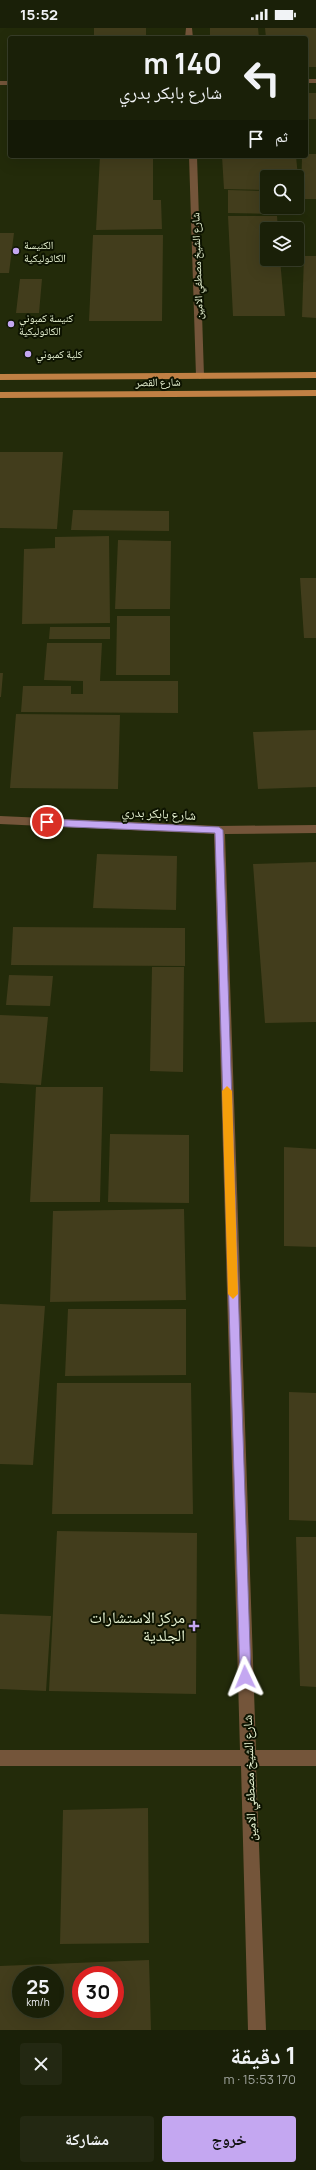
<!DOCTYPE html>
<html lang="ar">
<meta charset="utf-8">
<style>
:root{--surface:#1a2008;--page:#232812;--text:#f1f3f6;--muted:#9fa39c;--line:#383e29;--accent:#c4a7f1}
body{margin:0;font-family:Manrope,"Noto Naskh Arabic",sans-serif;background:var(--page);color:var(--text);direction:rtl;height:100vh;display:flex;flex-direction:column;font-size:15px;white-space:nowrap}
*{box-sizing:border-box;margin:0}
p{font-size:13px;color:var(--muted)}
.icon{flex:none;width:22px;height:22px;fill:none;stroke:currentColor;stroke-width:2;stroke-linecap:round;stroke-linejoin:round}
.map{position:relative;height:2002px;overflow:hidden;direction:ltr}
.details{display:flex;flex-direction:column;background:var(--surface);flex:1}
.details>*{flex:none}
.guide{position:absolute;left:8px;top:8px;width:300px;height:122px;border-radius:4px;box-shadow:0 4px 16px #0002,0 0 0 1px var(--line);direction:rtl;background:#1a2008;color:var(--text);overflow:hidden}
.tools{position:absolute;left:260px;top:142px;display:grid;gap:8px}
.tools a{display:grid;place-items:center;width:44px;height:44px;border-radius:4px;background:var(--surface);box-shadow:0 4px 16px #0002,0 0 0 1px var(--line);font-size:20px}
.speed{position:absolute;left:12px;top:1938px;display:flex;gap:8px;font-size:20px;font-weight:700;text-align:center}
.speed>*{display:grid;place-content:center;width:52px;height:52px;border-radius:50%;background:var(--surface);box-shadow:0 4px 16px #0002,0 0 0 1px var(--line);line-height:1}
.speed small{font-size:10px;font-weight:400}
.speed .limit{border:6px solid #d22;background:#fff;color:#111}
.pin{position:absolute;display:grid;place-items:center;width:34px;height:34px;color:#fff;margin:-17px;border:2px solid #fff;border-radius:50%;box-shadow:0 1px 4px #0007}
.me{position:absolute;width:44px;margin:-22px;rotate:358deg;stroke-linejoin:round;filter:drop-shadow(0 0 3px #0008)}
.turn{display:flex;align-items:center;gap:14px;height:84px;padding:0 20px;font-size:18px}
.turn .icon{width:52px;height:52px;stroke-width:2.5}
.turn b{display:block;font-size:28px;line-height:34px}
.then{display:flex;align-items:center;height:38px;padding:0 20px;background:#0003;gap:8px;font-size:15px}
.round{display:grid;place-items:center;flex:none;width:42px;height:42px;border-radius:4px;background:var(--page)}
.overview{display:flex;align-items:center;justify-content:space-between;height:68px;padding:0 20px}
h1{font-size:24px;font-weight:700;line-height:30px}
.action{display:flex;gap:8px;margin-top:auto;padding:8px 20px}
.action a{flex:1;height:46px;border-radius:4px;background:var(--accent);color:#111;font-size:16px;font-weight:700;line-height:46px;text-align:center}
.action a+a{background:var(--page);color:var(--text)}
.status{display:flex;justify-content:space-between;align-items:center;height:28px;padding:0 20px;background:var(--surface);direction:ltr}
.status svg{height:11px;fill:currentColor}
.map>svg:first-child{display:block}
.building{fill:#423d1c;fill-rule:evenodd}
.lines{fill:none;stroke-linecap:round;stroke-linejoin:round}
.minor{fill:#74553a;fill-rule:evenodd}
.major{fill:#c08044;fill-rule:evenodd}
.route{fill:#c4a7f1;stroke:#7f6d9d}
.slow{fill:#f59e0b}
.poi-dot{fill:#c4a7f1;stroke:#0d1300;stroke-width:1.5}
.labels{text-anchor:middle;stroke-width:4;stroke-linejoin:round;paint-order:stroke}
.far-poi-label{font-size:11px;fill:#e9f4d3;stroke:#0d1300;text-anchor:start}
.far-street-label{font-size:11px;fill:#e9f4d3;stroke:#0d1300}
.street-label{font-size:13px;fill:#e9f4d3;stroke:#0d1300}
.near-poi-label{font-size:16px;fill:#e9f4d3;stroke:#0d1300;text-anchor:end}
</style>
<div class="status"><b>15:52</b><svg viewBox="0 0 49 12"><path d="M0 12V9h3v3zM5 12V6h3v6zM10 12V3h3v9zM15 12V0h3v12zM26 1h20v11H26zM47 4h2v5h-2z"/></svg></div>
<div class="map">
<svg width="316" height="2002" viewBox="0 0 316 2002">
<rect width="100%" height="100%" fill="#232b0a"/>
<path class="building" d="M94 0H146V10H94Z
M210 0H258L259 10H210Z
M265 0H316V39H306V10H266Z
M306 65H316V91H306Z
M306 126H316V171H301L302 128H306Z
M100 128H153V172H161L162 201 96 202Z
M222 128H296L298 149H267V162L224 161Z
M228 162 267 163V179H279V186L228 185Z
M228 188H277L278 201H267V231H280L285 288H233Z
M0 205H14L9 245H0Z
M93 207H163L162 293H89Z
M304 228H316V290L302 289Z
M20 251H42L39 285H16Z
M0 424H63L57 501 0 500Z
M73 482 169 483V503L71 502Z
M109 508 110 595 22 596 24 521 55 520V509Z
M118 512 171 513 170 581H115Z
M300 550H316V610H304Z
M117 588H170V647H116Z
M50 599H110V611H49Z
M47 615H102L100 653H178V685L21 684 23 658H71V666H83V653L44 652Z
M0 645H3L1 669H0Z
M16 686 120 687 118 761 10 760Z
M316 702V759L258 761 253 704Z
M97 826 177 828 176 882 93 880Z
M316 834V994L265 995 253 836Z
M13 899 185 900V938L11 937Z
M152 939H184L183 1044 150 1043Z
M9 947 53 948 50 978 6 977Z
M0 987 48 989 41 1057 0 1055Z
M36 1059H103L100 1174H30Z
M110 1106 189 1107V1175L108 1174Z
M284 1119 316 1121V1219L284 1218Z
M184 1181 186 1272 50 1274 53 1183Z
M0 1276 45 1278 33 1437 0 1436Z
M68 1281H186V1347L65 1348Z
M57 1355H191L193 1486H52Z
M289 1364 316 1365V1493L289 1492Z
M57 1503 197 1505 196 1666 49 1663Z
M296 1509H316V1659L300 1658Z
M0 1586 51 1588 46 1663 0 1661Z
M148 1780 149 1915 60 1916 63 1782Z
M149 1932 151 2002H0V1938ZM21 1947H55V1981H21ZM81 1947H115V1981H81Z"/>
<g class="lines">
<path class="minor" d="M186 0H192L193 10H185Z
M306 51H316V55H306Z
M0 53H10V57H0Z
M189 128H197L204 348 200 351 196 348Z
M0 788 219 798 316 797V805L225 806 256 1722H316V1738H256L266 2002H248L241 1738H0V1722H240L214 806 0 796Z"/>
<path class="major" d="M316 344V350L0 352V346Z
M316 362V368L0 370V364Z"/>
</g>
<path class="route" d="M47 791 219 799 223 802 251 1649 249 1653 245 1654 241 1653 240 1649 215 805 47 798 43 794Z"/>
<path class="slow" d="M227 1058 232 1063 238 1266 233 1271 228 1266 222 1063Z"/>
<g class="poi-dot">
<circle cx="16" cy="223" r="4"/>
<circle cx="11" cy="296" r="4"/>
<circle cx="28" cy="326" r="4"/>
<path d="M192 1592h4v4h4v4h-4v4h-4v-4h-4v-4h4z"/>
</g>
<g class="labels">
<g class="far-poi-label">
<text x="24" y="221">الكنيسة<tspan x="24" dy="13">الكاثوليكية</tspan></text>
<text x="19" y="294">كنيسة كمبوني<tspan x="19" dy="13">الكاثوليكية</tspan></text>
<text x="36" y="330">كلية كمبوني</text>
</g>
<g class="far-street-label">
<text transform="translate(197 238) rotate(-92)" y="4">شارع الشيخ مصطفي الامين</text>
<text transform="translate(158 354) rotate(-1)" y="4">شارع القصر</text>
</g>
<g class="street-label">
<text transform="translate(159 785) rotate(3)" y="5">شارع بابكر بدري</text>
<text transform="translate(249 1750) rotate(-92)" y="5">شارع الشيخ مصطفي الامين</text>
</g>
<g class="near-poi-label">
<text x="185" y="1595">مركز الاستشارات<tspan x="185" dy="18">الجلدية</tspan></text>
</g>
</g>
</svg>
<div class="tools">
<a><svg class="icon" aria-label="search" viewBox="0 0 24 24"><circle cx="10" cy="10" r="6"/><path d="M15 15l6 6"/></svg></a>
<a><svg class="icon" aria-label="layers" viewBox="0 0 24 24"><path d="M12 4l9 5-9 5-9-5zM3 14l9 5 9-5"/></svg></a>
</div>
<div class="speed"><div>25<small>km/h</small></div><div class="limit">30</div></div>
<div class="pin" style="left:47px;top:794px;background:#d93025"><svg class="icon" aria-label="arrive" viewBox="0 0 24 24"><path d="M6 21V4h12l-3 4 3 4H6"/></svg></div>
<svg class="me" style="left:245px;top:1649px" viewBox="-20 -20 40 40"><path d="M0-17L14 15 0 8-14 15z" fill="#c4a7f1" stroke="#fff" stroke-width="4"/></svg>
<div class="guide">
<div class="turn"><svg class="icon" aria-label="left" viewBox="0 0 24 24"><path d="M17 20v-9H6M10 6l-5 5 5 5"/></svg><div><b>140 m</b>شارع بابكر بدري</div></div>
<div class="then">ثم<svg class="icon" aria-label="arrive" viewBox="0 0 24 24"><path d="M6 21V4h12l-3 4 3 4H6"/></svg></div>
</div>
</div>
<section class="details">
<div class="overview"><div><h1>1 دقيقة</h1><p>170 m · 15:53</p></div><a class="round"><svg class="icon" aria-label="close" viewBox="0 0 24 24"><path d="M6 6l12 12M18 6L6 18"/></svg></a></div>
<div class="action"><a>خروج</a><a>مشاركة</a></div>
</section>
